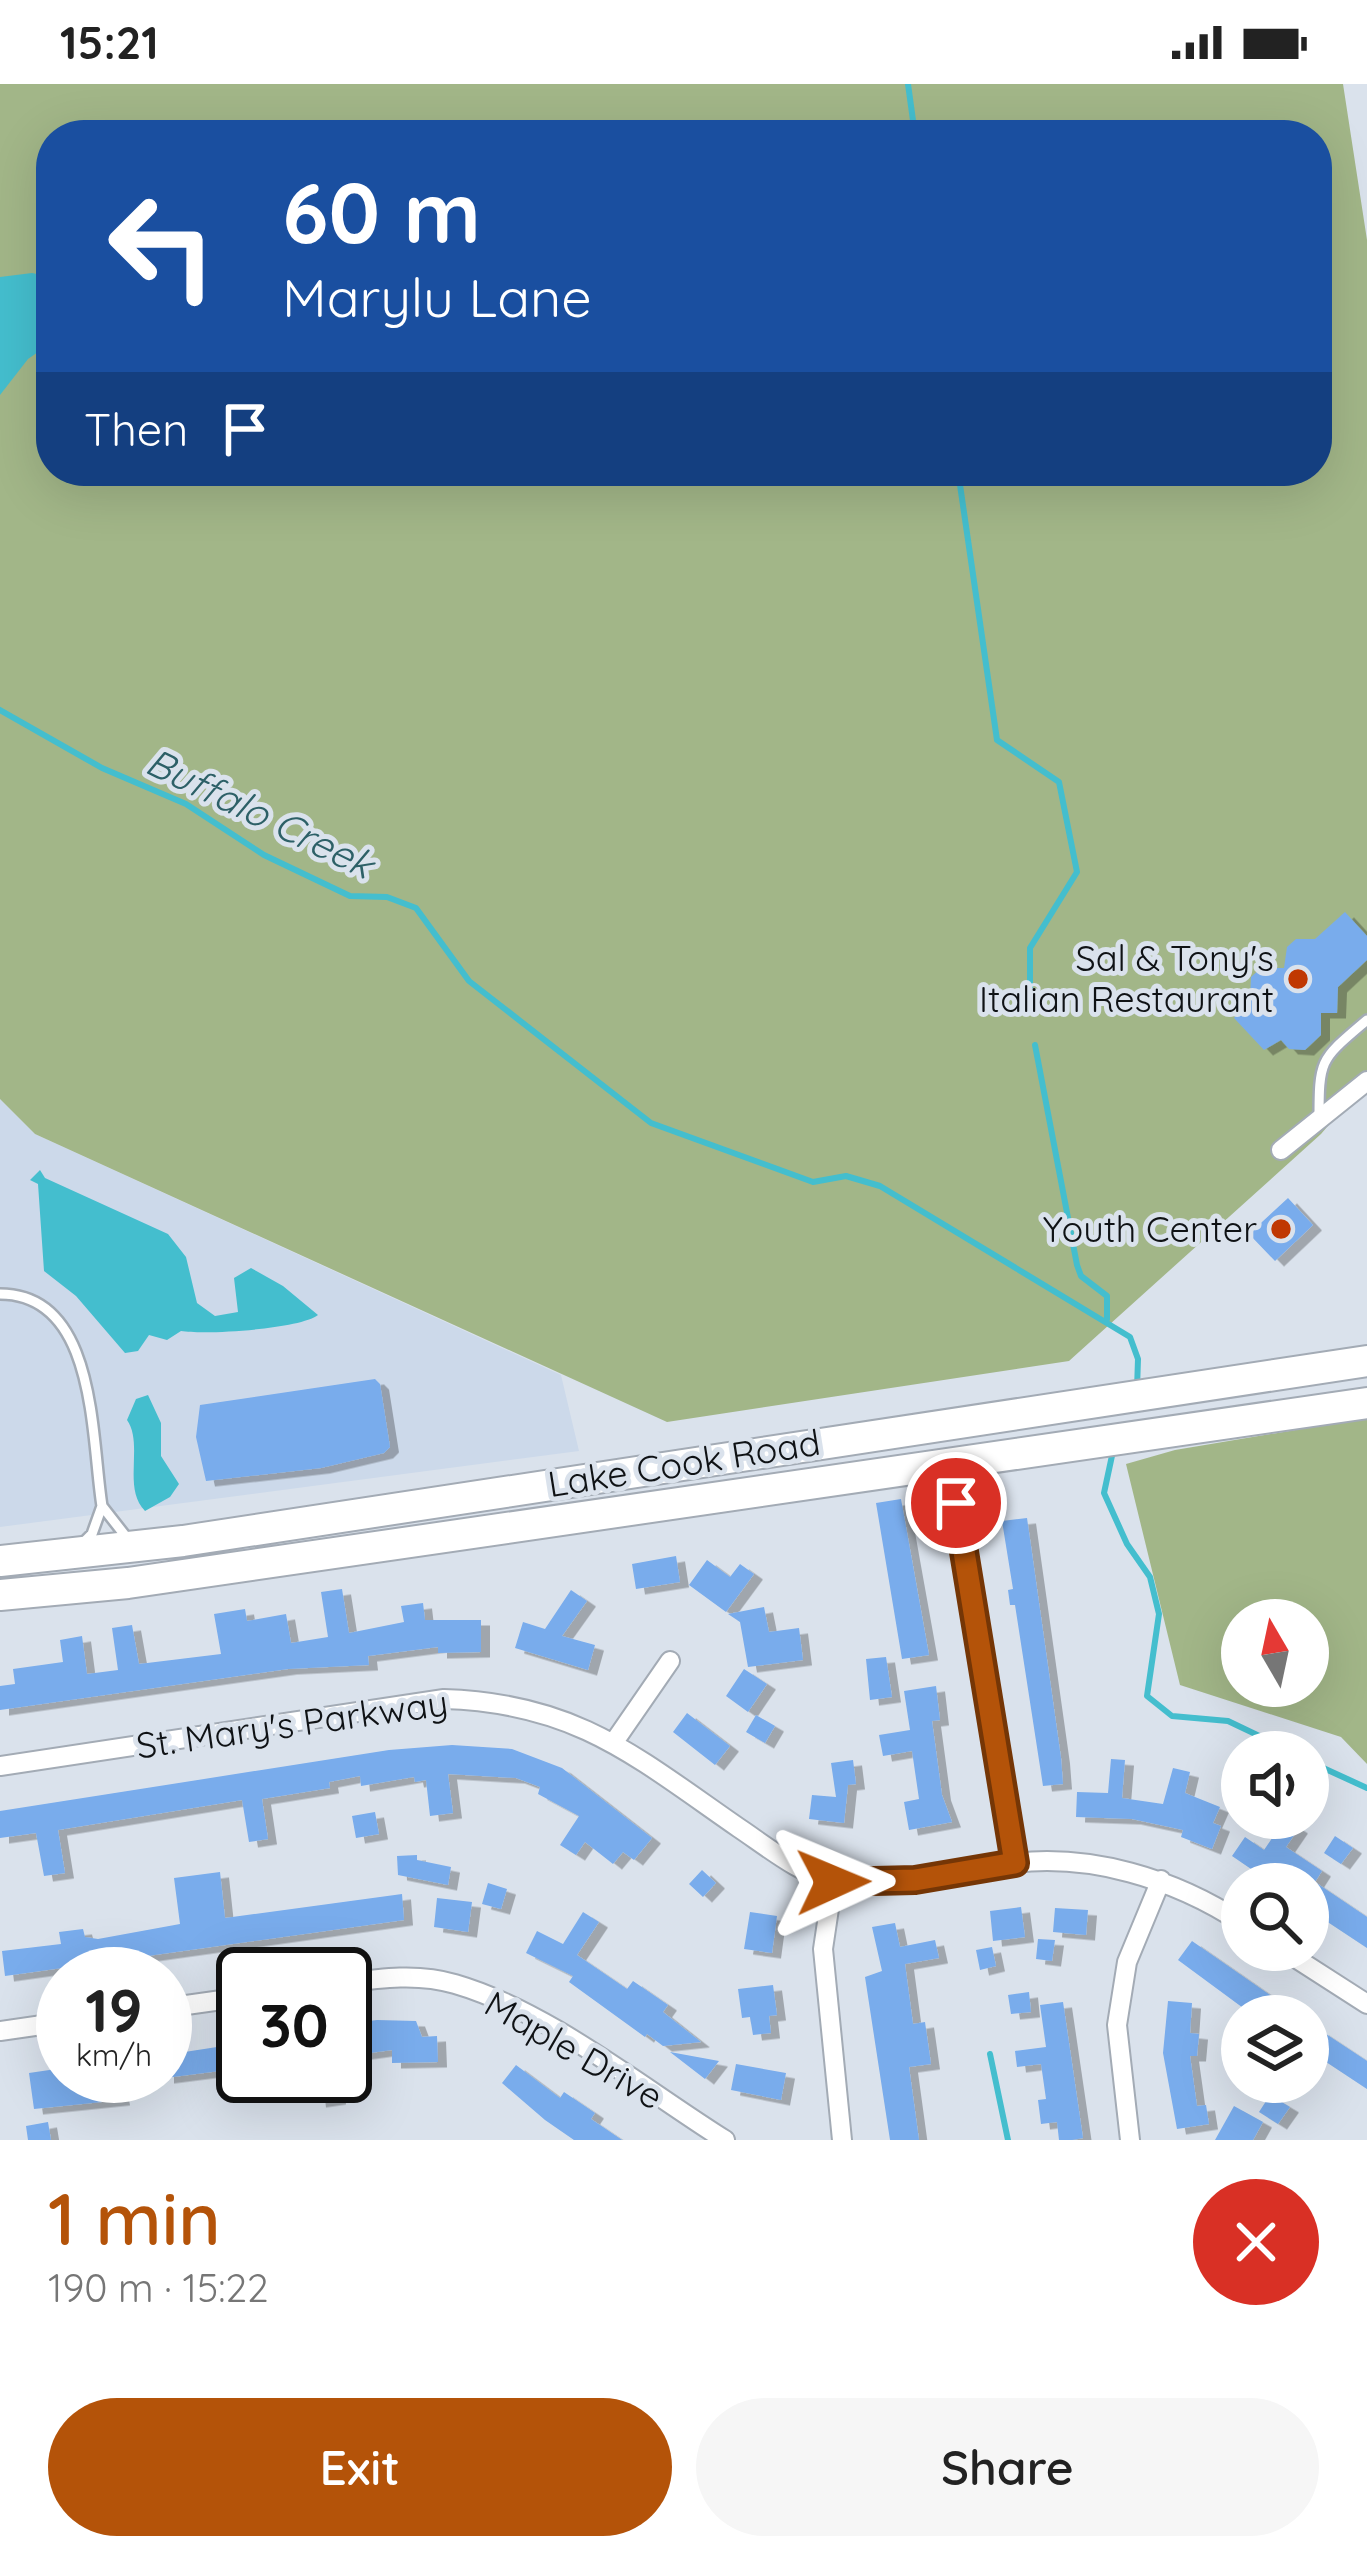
<!DOCTYPE html>
<meta charset="utf-8">
<style>
:root{--surface:#fff;--page:#f6f6f6;--text:#222;--muted:#767676;--accent:#b45309}
body{margin:0;font-family:Quicksand,sans-serif;background:var(--page);color:var(--text);height:100vh;display:flex;flex-direction:column;font-size:45px;white-space:nowrap}
*{box-sizing:border-box;margin:0}
p{font-size:39px;color:var(--muted)}
.icon{flex:none;width:66px;height:66px;fill:none;stroke:currentColor;stroke-width:2;stroke-linecap:round;stroke-linejoin:round}
.map{position:relative;height:2056px;overflow:hidden}
.sheet{display:flex;flex-direction:column;background:var(--surface);flex:1}
.sheet>*{flex:none}
.hud{position:absolute;left:36px;top:36px;width:1296px;height:366px;border-radius:48px;box-shadow:0 12px 48px #0002;background:#1a4fa0;color:#fff;overflow:hidden}
.needle{width:78px;rotate:351deg}
.controls{position:absolute;left:1221px;top:1515px;display:grid;gap:24px}
.controls a{display:grid;place-items:center;width:108px;height:108px;border-radius:50%;background:var(--surface);box-shadow:0 12px 48px #0002;font-size:60px}
.speed{position:absolute;left:36px;top:1863px;display:flex;gap:24px;font-size:60px;font-weight:700;text-align:center}
.speed>*{display:grid;place-content:center;width:156px;height:156px;border-radius:50%;background:var(--surface);box-shadow:0 12px 48px #0002;line-height:1}
.speed small{font-size:30px;font-weight:400}
.speed .limit{border:6px solid #111;border-radius:18px;background:#fff;color:#111}
.pin{position:absolute;display:grid;place-items:center;width:102px;height:102px;color:#fff;margin:-51px;border:6px solid #fff;border-radius:50%;box-shadow:0 3px 12px #0007}
.me{position:absolute;width:132px;margin:-66px;rotate:89deg;stroke-linejoin:round;filter:drop-shadow(0 0 9px #0008)}
.turn{display:flex;align-items:center;gap:42px;height:252px;padding:0 48px;font-size:54px}
.turn .icon{width:156px;height:156px;stroke-width:2.5}
.turn b{display:block;font-size:84px;line-height:102px}
.then{display:flex;align-items:center;height:114px;padding:0 48px;background:#0003;gap:24px;font-size:45px}
.round{display:grid;place-items:center;flex:none;width:126px;height:126px;border-radius:63px;background:var(--page)}
.summary{display:flex;align-items:center;justify-content:space-between;height:204px;padding:0 48px}
h1{font-size:72px;font-weight:600;line-height:90px;color:var(--accent)}
.primary-button{display:flex;gap:24px;margin-top:auto;padding:24px 48px}
.primary-button a{flex:1;height:138px;border-radius:72px;background:var(--accent);color:#fff;font-size:48px;font-weight:600;line-height:138px;text-align:center}
.primary-button a+a{background:var(--page);color:var(--text)}
.status{display:flex;justify-content:space-between;align-items:center;height:84px;padding:0 60px;background:var(--surface);direction:ltr}
.status svg{height:33px;fill:currentColor}
.map>svg:first-child{display:block}
.built{fill:#ccd9ea}
.green{fill:#a2b688;fill-rule:evenodd}
.water{fill:#44bece}
.lines{fill:none;stroke-linecap:round;stroke-linejoin:round}
.stream{stroke:#44bece;stroke-width:6}
.building{fill:#79acec;filter:url(#shadow)}
.lane-casing{stroke:#a3abb5;stroke-width:14}
.street-casing{stroke:#a3abb5;stroke-width:22}
.primary-casing{stroke:#a3abb5;stroke-width:34}
.lane{stroke:#fff;stroke-width:9}
.street{stroke:#fff;stroke-width:18}
.primary{stroke:#fff;stroke-width:30}
.route-casing{stroke:#753606;stroke-width:30}
.route{stroke:#b45309;stroke-width:21}
.poi-dot{fill:#c03802;stroke:#dae2ec;stroke-width:4.5}
.labels{text-anchor:middle;stroke-width:10;stroke-linejoin:round;paint-order:stroke}
.poi-label{font-size:36px;fill:#0f1215;stroke:#dae2ec;text-anchor:end}
.street-label{font-size:36px;fill:#0f1215;stroke:#dae2ec}
.water-label{font-size:39px;font-style:italic;fill:#2d6067;stroke:#dae2ec}
</style>
<div class="status"><b>15:21</b><svg viewBox="0 0 49 12"><path d="M0 12V9h3v3zM5 12V6h3v6zM10 12V3h3v9zM15 12V0h3v12zM26 1h20v11H26zM47 4h2v5h-2z"/></svg></div>
<div class="map">
<svg width="1367" height="2056" viewBox="0 0 1367 2056">
<defs>
<filter id="shadow"><feDropShadow dx="9" dy="5.5" stdDeviation="0" flood-color="#0004"/></filter>
</defs>
<rect width="100%" height="100%" fill="#dae2ec"/>
<path class="built" d="M0 1015 35 1050 561 1291 579 1367 0 1443Z"/>
<path class="green" d="M0 0H1343L1367 156V996L1321 1050 1069 1277 667 1338 35 1050 0 1015ZM51 51H1317V387H51Z
M1367 1334V1680L1341 1653 1180 1601 1126 1380 1175 1366ZM1242 1536H1308V1602H1242Z"/>
<path class="water" d="M32 189 51 193V259L28 275 0 311V193Z
M40 1086 45 1094 168 1150 186 1173 197 1219 215 1232 238 1228 234 1194 251 1184 283 1202 318 1231C300 1245 207 1251 181 1247L167 1256 149 1251 138 1267 125 1269 76 1212 44 1187 38 1100 30 1096Z
M148 1311 161 1339V1372L179 1400 170 1413 145 1427C122 1404 144 1360 127 1336L136 1315Z"/>
<g class="lines">
<path class="stream" d="M908 0 915 51
M958 387 997 656 1059 698 1077 788 1030 864V928
M0 626 102 684 186 720 264 771 350 812 387 813 416 824 469 897 651 1039 813 1098 846 1092 880 1102 1130 1253 1138 1275 1137 1305
M1035 961 1077 1181 1081 1192 1107 1212V1235
M1113 1367 1104 1409 1127 1460 1150 1493 1159 1530 1147 1612 1172 1632 1228 1637 1293 1668
M1308 1677 1367 1704
M990 1970 1008 2056"/>
</g>
<path class="building" d="M1345 828 1367 852V876L1338 903 1337 929H1321V951L1305 966 1289 965 1281 956 1264 966 1234 934 1250 915 1251 893 1261 884H1284L1287 863 1296 855H1315Z
M1288 1114 1313 1141 1275 1177 1249 1150Z
M375 1295 380 1300 390 1363 384 1369 321 1384 206 1397 196 1353 200 1321Z
M901 1415 929 1571 902 1575 876 1419Z
M1027 1434 1061 1674 1063 1700 1043 1702 1015 1521H1010L1008 1506 1013 1505 1002 1437Z
M676 1472 680 1498 636 1505 632 1480Z
M707 1476 730 1493 740 1480 754 1490 726 1528 689 1501Z
M342 1505 349 1549 404 1538 401 1522 423 1519 425 1536H481V1568L438 1569V1563L368 1572 369 1581 288 1585 0 1626V1602L15 1600 13 1585 63 1578 60 1556 82 1552 87 1590 118 1586 112 1544 132 1541 139 1580 221 1570 214 1530 245 1525 247 1537 286 1530 291 1559 328 1553 321 1508Z
M571 1506 587 1517 562 1552 595 1561 588 1586 515 1564 523 1538 545 1545Z
M764 1523 769 1548 799 1544 803 1576 748 1583 740 1538 728 1530Z
M886 1573 892 1613 870 1616 866 1575Z
M744 1585 767 1600 748 1628 726 1612Z
M936 1602 940 1636 932 1637 942 1711 952 1738 909 1746 904 1718 919 1715 912 1667 883 1672 879 1651 910 1646 904 1607Z
M687 1629 730 1662 715 1681 673 1648Z
M756 1631 775 1642 765 1659 746 1648Z
M452 1661 512 1665 562 1684 652 1754 634 1776 623 1768 613 1780 585 1758 576 1771 560 1761 579 1732 538 1710 540 1703 516 1694 448 1690 453 1729 430 1732 426 1696 415 1698 414 1693 361 1702 360 1692 329 1698 330 1704 262 1715 268 1755 249 1758 242 1716 58 1746 65 1789 44 1792 36 1749 0 1754V1727L389 1666Z
M1111 1675 1125 1676 1122 1714 1163 1720 1173 1684 1190 1688 1185 1709 1220 1723 1213 1739 1221 1742 1212 1765 1181 1753 1183 1746 1132 1735 1076 1733 1077 1708 1108 1709Z
M853 1676 856 1700 848 1701 844 1739 809 1735 812 1711 836 1713 831 1679Z
M375 1728 379 1750 356 1754 352 1732Z
M1285 1735 1299 1744 1286 1763 1322 1787 1315 1798 1367 1833V1864L1308 1825V1800H1273L1232 1772 1245 1753 1264 1766Z
M1335 1752 1353 1764 1341 1780 1324 1769Z
M417 1771V1776L451 1783 448 1801 398 1791 397 1772Z
M702 1786 716 1799 703 1813 689 1800Z
M220 1788 225 1834 402 1810 404 1836 5 1892 2 1867 61 1860 59 1848 83 1845 85 1853 98 1855 180 1840 174 1794Z
M488 1799 507 1805 501 1825 482 1820Z
M437 1814 472 1818 468 1848 434 1843Z
M1021 1823 1025 1853 993 1857 990 1827Z
M1055 1824 1088 1826 1086 1851 1053 1848Z
M583 1828 599 1838 577 1871 627 1905 633 1897 668 1921 663 1928 701 1958 663 1962 647 1950 645 1953 569 1898 573 1892 526 1869 537 1847 563 1860Z
M750 1828 777 1832 772 1869 744 1865Z
M895 1839 900 1863 935 1856 939 1874 905 1880 913 1940 925 1938 931 1980 909 1983 919 2056H890L865 1893 882 1887 872 1843Z
M1038 1855 1055 1856 1052 1877 1036 1875Z
M1192 1857 1270 1911 1296 1932H1254L1178 1876Z
M992 1863 996 1882 980 1886 976 1866Z
M773 1901 777 1931 769 1932 771 1949 753 1951 750 1933 742 1934 738 1905Z
M1029 1908 1031 1928 1011 1930 1008 1911Z
M1168 1917 1192 1919 1190 1949 1199 1950 1197 1972H1190L1197 2022 1206 2021 1209 2040 1177 2045 1163 1969Z
M1063 1918 1083 2054 1072 2056H1059L1057 2038 1041 2040 1038 2016 1046 2015 1041 1980 1017 1983 1015 1967 1046 1963 1040 1921Z
M377 1936 416 1937 422 1953 437 1952 438 1978 392 1979V1966L348 1972 345 1940Z
M1320 1946 1367 1977V2005L1308 1966Z
M243 1959V1984L165 1994V1971Z
M670 1968 719 1977 705 1995Z
M736 1980 786 1989 781 2016 731 2006Z
M516 1981 560 2014 564 2008 595 2029 591 2035 622 2056H574L545 2036 502 1999Z
M63 1984V1992H117L121 2016 34 2025 29 1989Z
M314 1992H335L337 2015 317 2018Z
M1270 2011 1290 2023 1278 2040 1259 2028Z
M1234 2022 1263 2038 1253 2056H1215Z
M48 2038 51 2056H28L26 2042Z"/>
<g class="lines">
<g class="lane-casing">
<path id="lane" d="M1319 1036C1319 974 1320 976 1367 936
M0 1210C97 1210 91 1353 102 1422
M81 1461 92 1450 102 1422 127 1454"/>
</g>
<g class="street-casing">
<path id="street" d="M1281 1066 1367 997
M956 1419 1015 1779
M614 1658 670 1577
M0 1682 444 1615C576 1619 635 1672 739 1744 766 1762 803 1792 835 1798 890 1808 953 1789 1007 1780 1089 1768 1175 1795 1242 1839
M833 1798 823 1865 842 2056
M1283 1866 1367 1920
M345 1899C381 1894 419 1889 455 1900 548 1927 642 2004 725 2056
M165 1924 243 1913
M0 1947 63 1938
M1130 2056 1117 1941 1127 1878 1161 1796"/>
</g>
<g class="primary-casing">
<path id="primary" d="M0 1477 183 1457 1367 1277
M0 1511 128 1499 1367 1319"/>
</g>
<use href="#lane" class="lane"/>
<use href="#street" class="street"/>
<use href="#primary" class="primary"/>
</g>
<g class="lines">
<g class="route-casing">
<path id="route" d="M833 1798 915 1796 1015 1779 956 1419"/>
</g>
<use href="#route" class="route"/>
</g>
<g class="poi-dot">
<circle cx="1298" cy="895" r="12"/>
<circle cx="1281" cy="1145" r="12"/>
</g>
<g class="labels">
<g class="poi-label">
<text x="1274" y="887">Sal &amp; Tony's<tspan x="1274" dy="41">Italian Restaurant</tspan></text>
<text x="1257" y="1158">Youth Center</text>
</g>
<g class="street-label">
<text transform="translate(684 1379) rotate(-9)" y="13">Lake Cook Road</text>
<text transform="translate(292 1640) rotate(-8)" y="13">St. Mary's Parkway</text>
<text transform="translate(574 1966) rotate(30)" y="13">Maple Drive</text>
</g>
<g class="water-label">
<text transform="translate(260 729) rotate(26)" y="14">Buffalo Creek</text>
</g>
</g>
</svg>
<div class="controls">
<a><svg class="needle" viewBox="-14 -14 28 28"><path d="M0-13l5 13h-10z" fill="#e53935"/><path d="M0 13l5-13h-10z" fill="#767676"/></svg></a>
<a><svg class="icon" aria-label="sound" viewBox="0 0 24 24"><path d="M4 9h4l5-4v14l-5-4H4zM17 9q2 3 0 6"/></svg></a>
<a><svg class="icon" aria-label="search" viewBox="0 0 24 24"><circle cx="10" cy="10" r="6"/><path d="M15 15l6 6"/></svg></a>
<a><svg class="icon" aria-label="layers" viewBox="0 0 24 24"><path d="M12 4l9 5-9 5-9-5zM3 14l9 5 9-5"/></svg></a>
</div>
<div class="speed"><div>19<small>km/h</small></div><div class="limit">30</div></div>
<div class="pin" style="left:956px;top:1419px;background:#d93025"><svg class="icon" aria-label="arrive" viewBox="0 0 24 24"><path d="M6 21V4h12l-3 4 3 4H6"/></svg></div>
<svg class="me" style="left:833px;top:1798px" viewBox="-20 -20 40 40"><path d="M0-17L14 15 0 8-14 15z" fill="#b45309" stroke="#fff" stroke-width="4"/></svg>
<div class="hud">
<div class="turn"><svg class="icon" aria-label="left" viewBox="0 0 24 24"><path d="M17 20v-9H6M10 6l-5 5 5 5"/></svg><div><b>60 m</b>Marylu Lane</div></div>
<div class="then">Then<svg class="icon" aria-label="arrive" viewBox="0 0 24 24"><path d="M6 21V4h12l-3 4 3 4H6"/></svg></div>
</div>
</div>
<section class="sheet">
<div class="summary"><div><h1>1 min</h1><p>190 m · 15:22</p></div><a class="round" style="background:#d93025;color:#fff"><svg class="icon" aria-label="close" viewBox="0 0 24 24"><path d="M6 6l12 12M18 6L6 18"/></svg></a></div>
<div class="primary-button"><a>Exit</a><a>Share</a></div>
</section>
